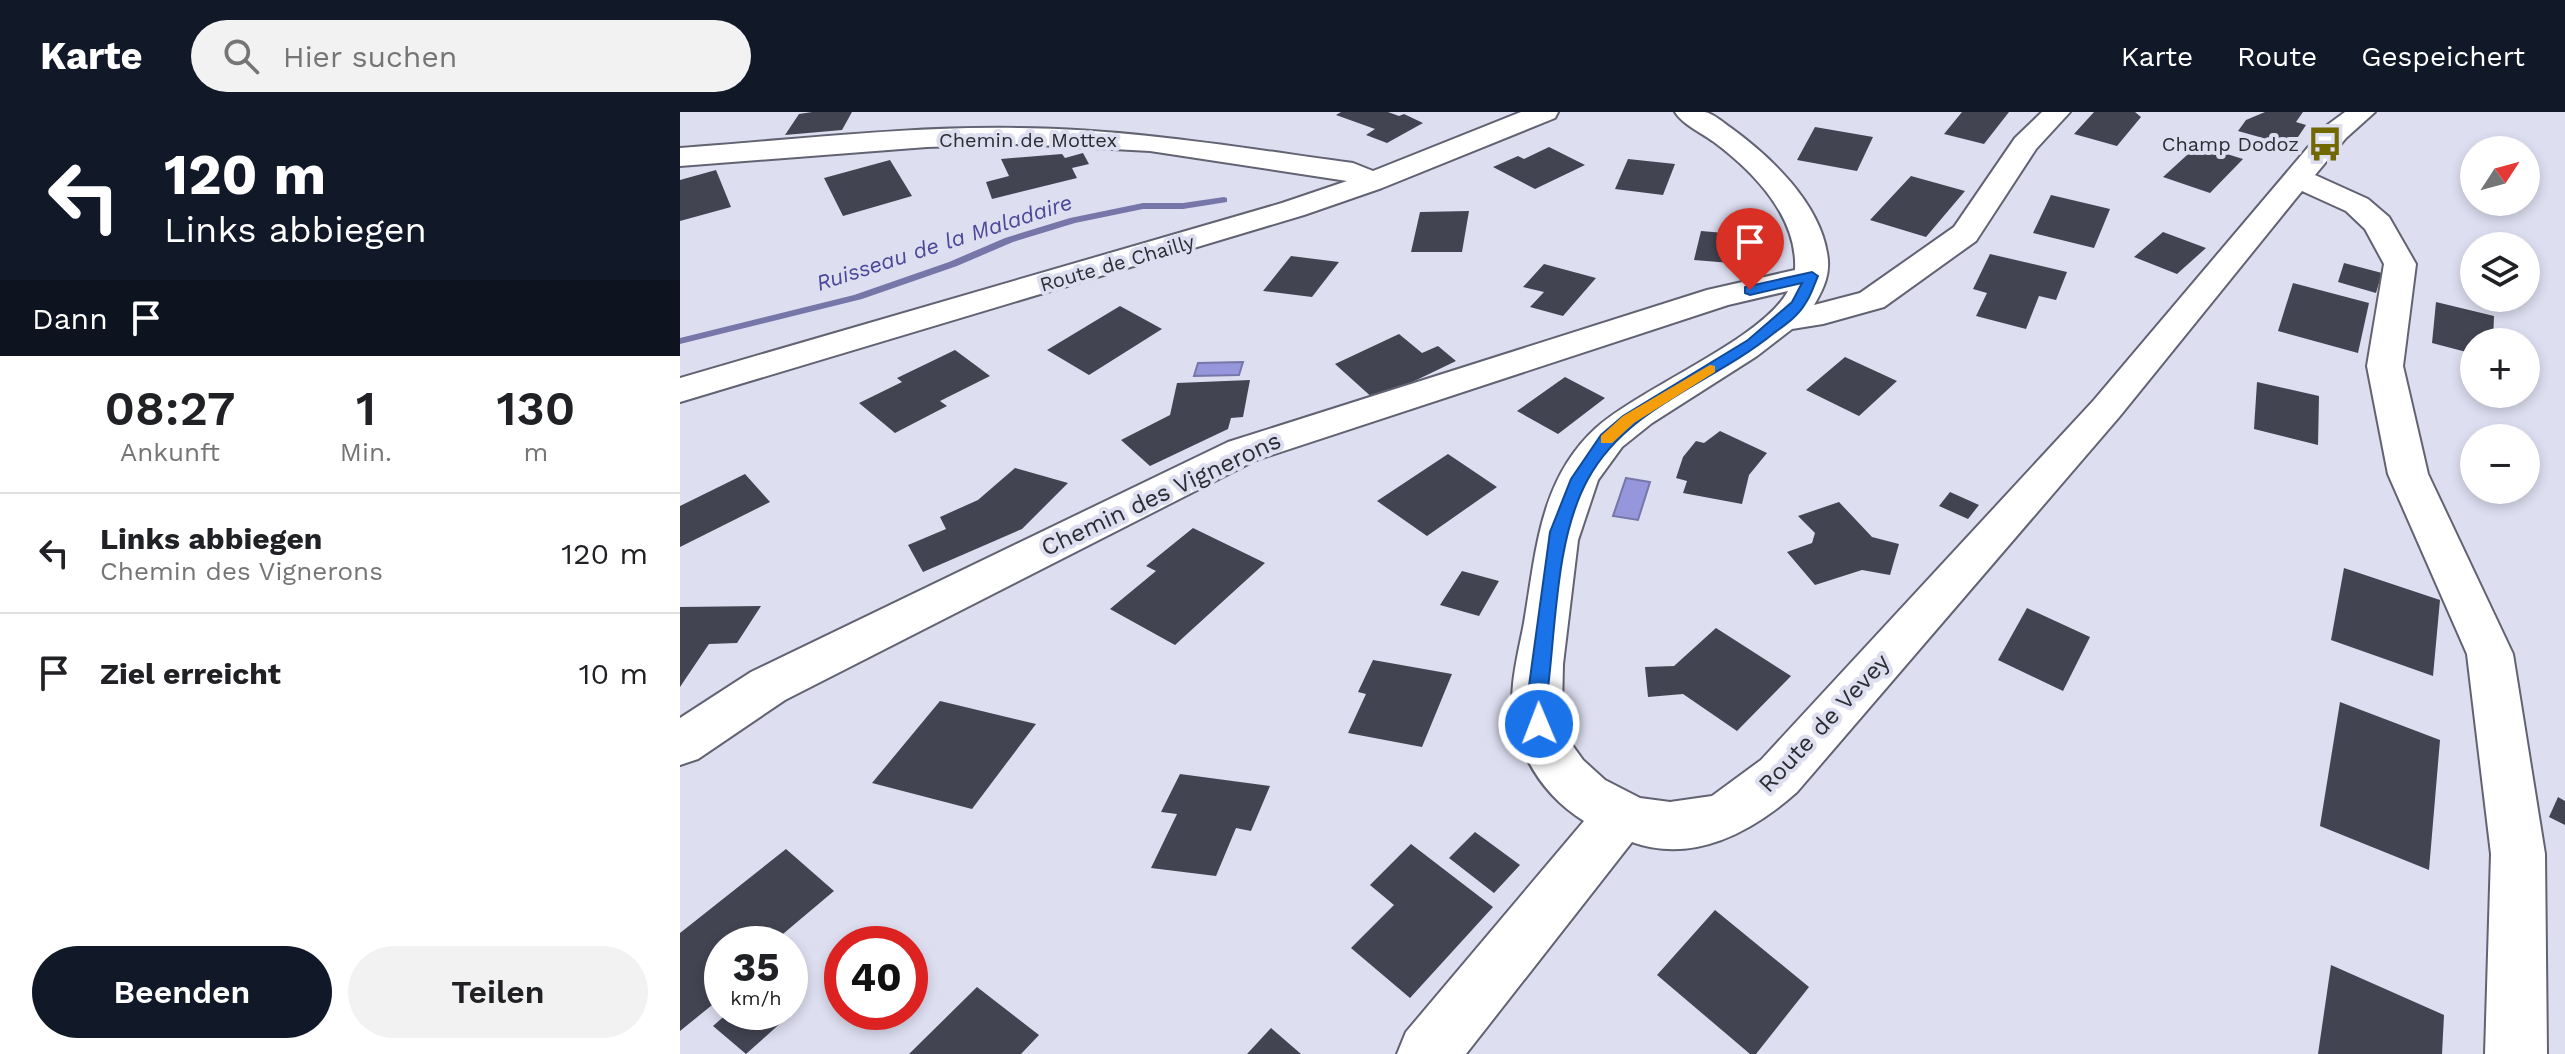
<!DOCTYPE html>
<html lang="de">
<meta charset="utf-8">
<style>
:root{--surface:#fff;--page:#f2f2f2;--text:#202124;--muted:#757577;--line:#e0e0e0;--accent:#111827}
body{margin:0;font-family:"Work Sans",sans-serif;background:var(--page);color:var(--text);height:100vh;display:flex;flex-direction:column;font-size:30px;white-space:nowrap}
*{box-sizing:border-box;margin:0}
p{font-size:26px;color:var(--muted)}
.icon{flex:none;width:44px;height:44px;fill:none;stroke:currentColor;stroke-width:2;stroke-linecap:round;stroke-linejoin:round}
.map{position:relative;flex:1;overflow:hidden}
.drawer{display:flex;flex-direction:column;background:var(--surface);width:680px}
.drawer>*{flex:none}
.banner{background:#111827;color:#fff;overflow:hidden}
.needle{width:52px;rotate:54deg}
.fabs{position:absolute;left:1780px;top:24px;display:grid;gap:16px}
.fabs a{display:grid;place-items:center;width:80px;height:80px;border-radius:50%;background:var(--surface);box-shadow:0 4px 12px #0003;font-size:40px}
.speed{position:absolute;left:24px;top:814px;display:flex;gap:16px;font-size:40px;font-weight:700;text-align:center}
.speed>*{display:grid;place-content:center;width:104px;height:104px;border-radius:50%;background:var(--surface);box-shadow:0 4px 12px #0003;line-height:1}
.speed small{font-size:20px;font-weight:400}
.speed .limit{border:12px solid #d22;background:#fff;color:#111}
.pin{position:absolute;display:grid;place-items:center;width:68px;height:68px;color:#fff;margin:-82px -34px;border-radius:50% 50% 50% 0;rotate:-45deg;box-shadow:0 0 8px #0007}
.pin .icon{rotate:45deg}
.me{position:absolute;width:88px;margin:-44px;rotate:359deg;stroke-linejoin:round;filter:drop-shadow(0 0 6px #0008)}
.turn{display:flex;align-items:center;gap:28px;height:168px;padding:0 32px;font-size:36px}
.turn .icon{width:104px;height:104px;stroke-width:2.5}
.turn b{display:block;font-size:56px;line-height:68px}
.then{display:flex;align-items:center;height:76px;padding:0 32px;background:#0003;gap:16px;font-size:30px}
.eta{display:flex;justify-content:space-evenly;align-items:center;height:136px;text-align:center}
.eta b{font-size:48px;font-weight:600;line-height:56px}
.primary-button{display:flex;gap:16px;margin-top:auto;padding:16px 32px}
.primary-button a{flex:1;height:92px;border-radius:48px;background:var(--accent);color:#fff;font-size:32px;font-weight:600;line-height:92px;text-align:center}
.primary-button a+a{background:var(--page);color:var(--text)}
ul{padding:0;list-style:none}
li{display:flex;align-items:center;gap:24px;height:120px;padding:0 32px;border-top:2px solid var(--line)}
li div{flex:1}
li b{display:block;font-size:30px}
li em{font-style:normal}
header{display:flex;align-items:center;gap:48px;box-sizing:border-box;height:112px;padding:0 40px;background:var(--accent);color:#fff}
header strong{font-size:38px}
nav{display:flex;gap:44px;margin-inline-start:auto;font-size:28px}
.search{width:560px;height:72px;background:var(--page);display:flex;align-items:center;gap:20px;box-sizing:border-box;padding:0 28px;border-radius:44px;color:var(--muted);font-size:30px}
main{display:flex;flex:1;min-height:0}
.map>svg:first-child{display:block}
.water{fill:#9596db;stroke:#7676a9;stroke-width:2}
.lines{fill:none;stroke-linecap:round;stroke-linejoin:round}
.stream{fill:#7676a9;fill-rule:evenodd}
.building{fill:#434452}
.minor-casing{stroke:#616272;stroke-width:4}
.minor{fill:#fff;fill-rule:evenodd}
.route{fill:#1a73e8;stroke:#114b97;stroke-width:2}
.slow{fill:#f59e0b}
.labels{text-anchor:middle;stroke-width:8;stroke-linejoin:round;paint-order:stroke}
.far-street-label{font-size:20px;fill:#2c2c33;stroke:#dddef0}
.far-poi-label{font-size:20px;fill:#2c2c33;stroke:#dddef0;text-anchor:end}
.far-water-label{font-size:22px;font-style:italic;fill:#4c4598;stroke:#dddef0}
.street-label{font-size:24px;fill:#2c2c33;stroke:#dddef0}
</style>
<header>
<strong>Karte</strong>
<div class="search"><svg class="icon" aria-label="search" viewBox="0 0 24 24"><circle cx="10" cy="10" r="6"/><path d="M15 15l6 6"/></svg>Hier suchen</div>
<nav><a>Karte</a><a>Route</a><a>Gespeichert</a></nav>
</header>
<main>
<section class="drawer">
<div class="banner">
<div class="turn"><svg class="icon" aria-label="left" viewBox="0 0 24 24"><path d="M17 20v-9H6M10 6l-5 5 5 5"/></svg><div><b>120 m</b>Links abbiegen</div></div>
<div class="then">Dann<svg class="icon" aria-label="arrive" viewBox="0 0 24 24"><path d="M6 21V4h12l-3 4 3 4H6"/></svg></div>
</div>
<div class="eta">
<div><b>08:27</b><p>Ankunft</p></div>
<div><b>1</b><p>Min.</p></div>
<div><b>130</b><p>m</p></div>
</div>
<ul>
<li><svg class="icon" aria-label="left" viewBox="0 0 24 24"><path d="M17 20v-9H6M10 6l-5 5 5 5"/></svg><div><b>Links abbiegen</b><p>Chemin des Vignerons</p></div><em>120 m</em></li>
<li><svg class="icon" aria-label="arrive" viewBox="0 0 24 24"><path d="M6 21V4h12l-3 4 3 4H6"/></svg><div><b>Ziel erreicht</b></div><em>10 m</em></li>
</ul>
<div class="primary-button"><a>Beenden</a><a>Teilen</a></div>
</section>
<div class="map">
<svg width="1885" height="942" viewBox="0 0 1885 942">
<rect width="100%" height="100%" fill="#dddef0"/>
<path class="water" d="M563 250 559 263 514 264 518 251Z
M946 366 970 370 958 408 933 404Z"/>
<g class="lines">
<path class="stream" d="M544 85 547 86V90L503 97H463L395 111 333 130 277 154 182 187 0 232V226L174 183 269 150 325 126 390 106 463 91H503Z"/>
</g>
<path class="building" d="M132 0H172L162 18 105 23 119 2Z
M661 0H708L719 4 724 2 743 11 707 31 686 23 695 17 656 3Z
M1282 0H1329L1304 32 1264 22Z
M1414 0H1455L1461 5 1437 34 1394 22Z
M1585 0H1623L1616 10 1626 13 1612 34 1558 19 1566 8Z
M1135 15 1193 25 1177 59 1117 48Z
M1518 33 1563 47 1530 81 1483 65Z
M869 35 905 53 855 77 813 55 838 44 844 47Z
M403 41 409 52 392 56 397 66 312 87 306 70 329 64 321 47 382 42 385 46Z
M948 47 995 52 983 83 935 77Z
M210 48 232 84 163 104 144 66Z
M36 58 51 95 0 109V68Z
M1231 64 1285 79 1246 125 1190 108Z
M1371 83 1430 97 1414 136 1353 121Z
M789 99 782 140H731L740 100Z
M1021 119 1068 123 1063 152 1014 148Z
M1483 120 1526 136 1497 162 1454 145Z
M1310 142 1387 160 1376 188 1359 184 1346 217 1296 204 1307 181 1293 177Z
M611 144 659 150 632 185 583 179Z
M1664 151 1702 161 1696 181 1658 170Z
M864 152 916 166 883 204 850 195 864 180 843 175Z
M1613 171 1689 191 1678 241 1598 219Z
M1756 190 1814 204 1813 230H1794V242L1752 231Z
M440 194 482 217 409 263 367 238Z
M719 222 742 241 758 234 776 249 695 288 655 252Z
M275 238 310 264 260 289 267 294 215 321 179 291 222 270 217 266Z
M1165 245 1217 269 1179 304 1126 278Z
M885 265 925 286 878 322 837 299Z
M570 268 563 305 551 306 548 317 470 354 441 328 490 303 497 271Z
M1577 270 1639 284 1638 333 1574 317Z
M1040 319 1087 341 1069 363 1062 392 1003 381 1007 369 996 366 1003 345 1016 329 1024 331Z
M768 342 817 375 747 424 697 389Z
M335 356 388 371 342 417 243 460 228 433 266 417 260 405 298 388Z
M65 362 90 390 0 435V394Z
M1270 380 1299 393 1288 407 1259 394Z
M1159 390 1192 425 1219 432 1210 463 1182 458 1135 473 1107 440 1132 431 1135 421 1118 404Z
M513 416 585 451 495 533 430 497 476 459 466 454Z
M1664 456 1760 488 1753 564 1651 528Z
M782 459 819 469 799 504 760 493Z
M81 494 57 531 29 532 0 575V495Z
M1347 496 1410 525 1383 579 1318 548Z
M1036 516 1111 564 1057 619 1003 582 968 585 965 555 994 554Z
M693 548 772 562 742 635 668 621 686 582 678 580Z
M260 589 356 612 292 697 192 671Z
M1660 590 1760 628 1749 758 1640 714Z
M500 662 590 674 571 719 556 716 536 764 471 756 497 702 481 700Z
M1878 685 1885 689V713L1869 705Z
M795 720 840 753 814 781 769 746Z
M731 732 813 795 730 886 671 836 714 793 690 773Z
M106 737 154 779 91 832H42V885L0 919V821Z
M1035 798 1129 875 1076 942H1070L977 863Z
M1651 853 1764 903 1762 942H1638Z
M297 875 359 923 341 942H229Z
M110 895 114 899 66 942 33 914 49 900H110Z
M591 916 621 942H567Z"/>
<g class="lines">
<g class="minor-casing">
<path id="minor" d="M841 0H878L875 6 702 76 624 103 0 290V266L602 91 667 69 470 39 340 32 247 35 0 54V36C113 28 227 14 340 16 452 17 562 36 673 51L693 59Z
M995 0C1004 0 1016 0 1025 0 1034 2 1044 11 1051 16 1091 45 1139 91 1147 141 1151 161 1144 176 1134 193L1180 181 1274 115 1335 26 1362 0H1390L1356 37 1296 129 1204 195 1143 212 1112 217 1077 244 972 311 942 335 918 368 898 428 883 552 882 597 890 630 903 648 925 668 960 686 990 690 1032 684 1081 648 1414 288 1646 14 1665 0H1695L1666 26 1635 63 1688 87 1709 105 1736 152 1723 254 1748 362 1833 542 1865 742 1867 942H1805L1811 742 1787 542 1708 362 1687 254 1704 152 1685 117 1666 99 1622 79 1440 304 1117 680C1072 720 1013 752 952 730L786 942H717L726 920 904 709C869 687 845 654 835 613 827 581 838 543 844 511 856 441 859 368 916 316 962 275 1083 227 1108 179L1048 193 576 348 105 588 18 647 0 653V606L71 560 548 330 1027 178 1115 158C1118 105 1074 60 1034 30 1022 21 1003 13 995 0Z"/>
</g>
<use href="#minor" class="minor"/>
</g>
<path class="route" d="M1132 160 1138 164C1134 173 1131 184 1125 192 1118 204 1105 213 1094 221 1033 271 948 294 908 367 876 425 876 511 868 576 867 590 873 606 866 618L859 620 852 618 848 581 870 420 891 367 921 323 943 304 1068 228 1112 190 1122 171 1070 183 1065 181V175Z"/>
<path class="slow" d="M1030 253 1035 254V260L954 311 932 331H921V324L943 304Z"/>
<defs>
<g id="bus-bare" transform="scale(2.76)"><path d="M-5-6H5V4H4V6H2V4H-2V6H-4V4H-5ZM-3.5-4V0h7V-4ZM-3.5 1.2v1.5H-2V1.2ZM2 1.2v1.5H3.5V1.2Z" fill="#716800" stroke="#dddef0" stroke-width="2.5" paint-order="stroke"/></g>
</defs>
<g fill-rule="evenodd">
<use href="#bus-bare" x="1645" y="32"/>
</g>
<g class="labels">
<g class="far-street-label">
<text x="348" y="35">Chemin de Mottex</text>
<text transform="translate(437 151) rotate(-16)" y="7">Route de Chailly</text>
</g>
<g class="far-poi-label">
<text x="1619" y="39">Champ Dodoz</text>
</g>
<g class="far-water-label">
<text transform="translate(264 130) rotate(-18)" y="8">Ruisseau de la Maladaire</text>
</g>
<g class="street-label">
<text transform="translate(481 382) rotate(-25)" y="8">Chemin des Vignerons</text>
<text transform="translate(1144 611) rotate(-47)" y="8">Route de Vevey</text>
</g>
</g>
</svg>
<div class="fabs">
<a><svg class="needle" viewBox="-14 -14 28 28"><path d="M0-13l5 13h-10z" fill="#e53935"/><path d="M0 13l5-13h-10z" fill="#757577"/></svg></a>
<a><svg class="icon" aria-label="layers" viewBox="0 0 24 24"><path d="M12 4l9 5-9 5-9-5zM3 14l9 5 9-5"/></svg></a>
<a>+</a>
<a>−</a>
</div>
<div class="speed"><div>35<small>km/h</small></div><div class="limit">40</div></div>
<div class="pin" style="left:1070px;top:178px;background:#d93025"><svg class="icon" aria-label="arrive" viewBox="0 0 24 24"><path d="M6 21V4h12l-3 4 3 4H6"/></svg></div>
<svg class="me" style="left:859px;top:612px" viewBox="-20 -20 40 40"><circle r="17" fill="#1a73e8" stroke="#fff" stroke-width="3"/><path d="M0-11L8 9 0 5-8 9z" fill="#fff"/></svg>
</div>
</main>
